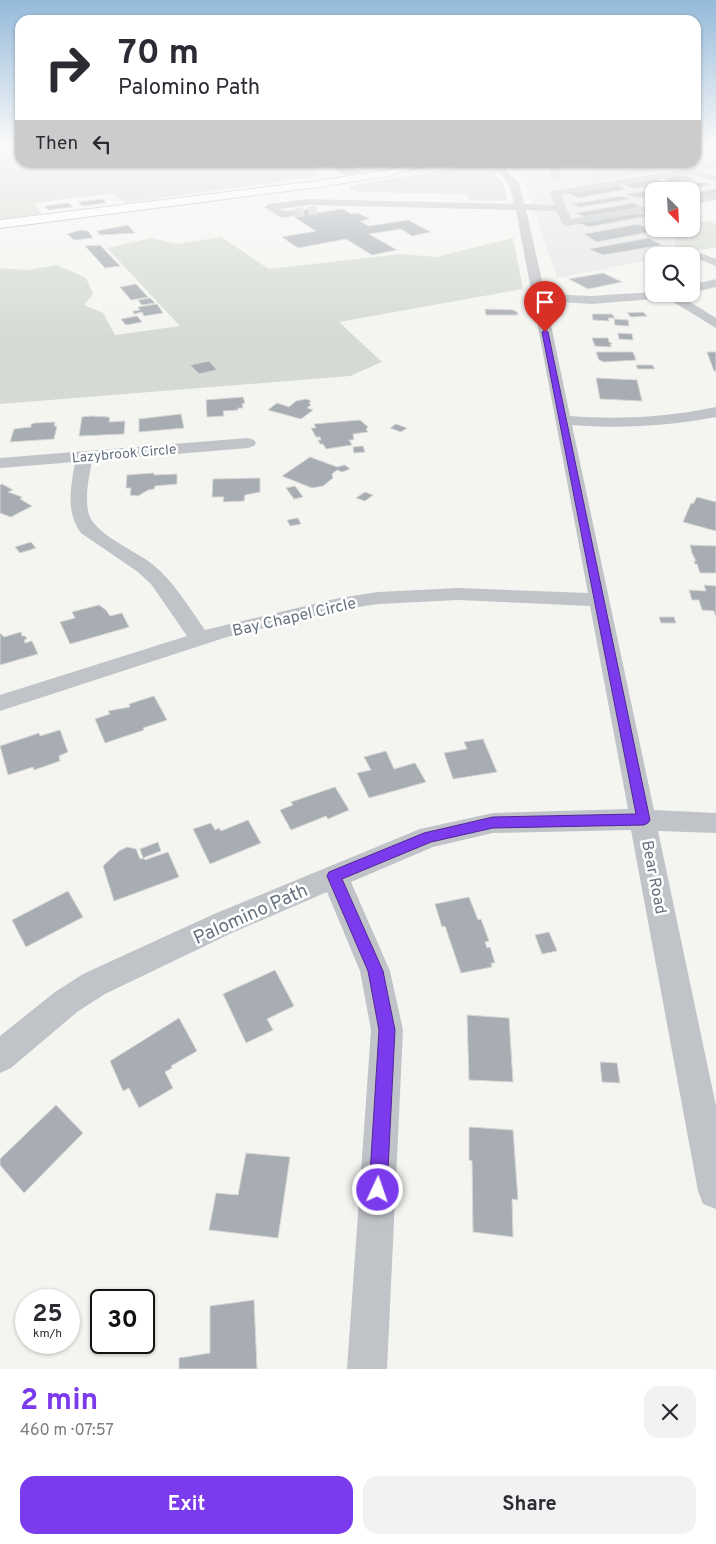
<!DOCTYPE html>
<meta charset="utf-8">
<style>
:root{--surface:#fff;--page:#f2f2f3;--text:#2b2b33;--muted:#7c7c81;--accent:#7c3aed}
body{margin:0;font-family:Overpass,sans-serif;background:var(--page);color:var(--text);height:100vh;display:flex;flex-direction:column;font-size:19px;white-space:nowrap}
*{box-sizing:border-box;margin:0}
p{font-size:16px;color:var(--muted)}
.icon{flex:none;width:28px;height:28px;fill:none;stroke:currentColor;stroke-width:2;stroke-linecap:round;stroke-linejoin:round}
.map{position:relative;height:1369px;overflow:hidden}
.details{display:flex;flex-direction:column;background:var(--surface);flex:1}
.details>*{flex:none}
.guide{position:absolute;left:15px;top:15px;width:686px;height:152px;border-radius:15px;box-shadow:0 1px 4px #0004;background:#fff;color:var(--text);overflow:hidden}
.needle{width:32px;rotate:156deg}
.controls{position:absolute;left:645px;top:182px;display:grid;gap:10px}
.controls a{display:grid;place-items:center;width:55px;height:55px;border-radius:10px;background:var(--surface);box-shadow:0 1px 4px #0004;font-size:25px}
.speed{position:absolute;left:15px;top:1289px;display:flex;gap:10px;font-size:25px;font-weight:700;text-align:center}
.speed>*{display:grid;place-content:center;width:65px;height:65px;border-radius:50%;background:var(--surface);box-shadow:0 1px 4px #0004;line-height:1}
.speed small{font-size:12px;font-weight:400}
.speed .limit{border:2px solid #111;border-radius:8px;background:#fff;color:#111}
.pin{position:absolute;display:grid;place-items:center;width:42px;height:42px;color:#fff;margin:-51px -21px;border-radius:50% 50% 50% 0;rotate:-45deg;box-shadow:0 0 5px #0007}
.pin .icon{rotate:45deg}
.me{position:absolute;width:55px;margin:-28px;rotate:3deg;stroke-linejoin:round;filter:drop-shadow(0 0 4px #0008)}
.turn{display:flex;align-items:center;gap:18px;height:105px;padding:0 20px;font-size:22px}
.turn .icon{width:65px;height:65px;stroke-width:2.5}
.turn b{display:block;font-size:35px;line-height:42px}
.then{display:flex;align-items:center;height:48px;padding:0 20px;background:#0003;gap:10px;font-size:19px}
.round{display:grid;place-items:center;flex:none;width:52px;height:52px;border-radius:15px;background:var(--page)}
.overview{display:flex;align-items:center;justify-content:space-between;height:85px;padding:0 20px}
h1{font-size:30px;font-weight:700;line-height:38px;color:var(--accent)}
.primary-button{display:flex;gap:10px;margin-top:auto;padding:10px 20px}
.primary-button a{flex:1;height:58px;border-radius:15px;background:var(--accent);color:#fff;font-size:20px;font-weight:700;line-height:58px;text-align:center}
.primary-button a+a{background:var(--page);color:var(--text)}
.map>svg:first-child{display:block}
.built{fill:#e5e6e5}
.green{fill:#d5dbd3}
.building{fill:#a7adb3;stroke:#d6d6d4}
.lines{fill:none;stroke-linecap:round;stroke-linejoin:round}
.minor-tunnel{stroke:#d0d4d5;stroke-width:9;stroke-dasharray:9 4.5;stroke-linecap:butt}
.major-casing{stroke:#b2b5b9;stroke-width:2}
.minor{fill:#c0c3c7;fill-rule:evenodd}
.major{fill:#fff;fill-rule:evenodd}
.route{fill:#7c3aed;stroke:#51269a}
.labels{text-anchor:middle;stroke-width:5;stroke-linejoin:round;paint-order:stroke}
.far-street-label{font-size:14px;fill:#667280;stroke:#fff}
.street-label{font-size:16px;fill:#667280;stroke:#fff}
.near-street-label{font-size:19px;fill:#667280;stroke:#fff}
</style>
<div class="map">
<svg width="716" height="1369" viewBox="0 0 716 1369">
<rect width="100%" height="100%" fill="#f4f5f1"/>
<path class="built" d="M716 162V201L691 206V191H654V229H672L675 236V255L654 256V259L557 278 525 184 514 170 502 163H595L590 182Z"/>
<path class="green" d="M0 146H20V162L317 163 314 177 124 203 113 193 35 203 41 214 0 219Z
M696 146H716V162L590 182 595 163 696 162Z
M473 162 478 163 496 172V176L504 184 507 201 468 200V194L356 192 350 189 349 186 451 169Z
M709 221 716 224V247L675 255V236L672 229H691V222Z
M221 237 269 269 401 254 436 257 513 238 523 289 339 322 382 362 350 376 0 404V268L26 270 57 265 86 278 93 294 84 305 103 313 115 335 180 326 107 248 151 238 178 244Z"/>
<path class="building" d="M685 175 696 179 673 182 662 178Z
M656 179 668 183 634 189 623 184Z
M702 182 712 185 676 191 666 188Z
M616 185 627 189 579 198 568 193Z
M660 189 667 191H654V195L637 198 626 194Z
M716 189V195L691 199V193Z
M621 196 631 199 581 207 572 204Z
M103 199 106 203 82 206 78 202Z
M69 203 72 207 48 210 45 206Z
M633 203 642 207 585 217 576 213Z
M310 209 317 213 342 209 351 214 358 213 370 219 360 221 369 226 408 220 431 232 412 236 401 229 369 234 397 250 372 255 346 239 298 248 282 237 316 231 294 217 302 216 294 211Z
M637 212 648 216 589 227 579 223Z
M638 224 655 231 597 242 584 234Z
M128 225 135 233 100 235 97 231Z
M81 230 88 231 93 238 74 240 67 234Z
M648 238 662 245 603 255 589 249Z
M100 245 120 266 105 268 85 246Z
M603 273 622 282 588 289 569 279Z
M136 284 148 297 131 300 120 287Z
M150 298 155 303 142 305 138 300Z
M157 304 163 313 144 316 142 312 134 314 133 311 140 310 138 307Z
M485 309 513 310 517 312 518 315H486Z
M643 312 647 316 631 317 627 313Z
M592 314H612L615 318H608L609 321 593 320Z
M137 316 142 322 126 325 121 319Z
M614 319 628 320 629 326 615 325Z
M618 333 632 334 633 340 619 339Z
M592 338H608L609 342 613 344H610L611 347 595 346Z
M596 352H633L636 360 604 362 599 360Z
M707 352H716V371H714Z
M209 361 217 370 199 374 190 365Z
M636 365H652L655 369H638Z
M596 378 637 380 642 401 600 399Z
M243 397 245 403 242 404 243 408H238V410L223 411 224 416 207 417 206 400Z
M306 399 311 401 309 403 311 405 307 408 313 410 301 419 268 410 277 403 289 407 296 401Z
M181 414 184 428 139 432V419Z
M92 416 108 417 110 418 109 422 125 421 124 434 79 436 82 417Z
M360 420 368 427 366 429 368 432 353 434 354 440H349L352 445 326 449 323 444H320L318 440H321L320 437H316L311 428H316L314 424Z
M55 422 54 426H57L54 439 10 442 14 429 31 427V424L35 423Z
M396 424 407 428 401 432 390 428Z
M363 446 365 452 354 453 353 447Z
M310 457 337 467 345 465 350 469 342 472 337 470 332 474 333 478 323 486 312 488 282 476Z
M154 473V475L177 474V484L155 486 154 489 148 490 138 496 130 495 131 488H126L127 475Z
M260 478V492L245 495 244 501 223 502 224 497H212L213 479Z
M2 484 13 490 8 492 22 497 20 499 32 506 11 517 0 513V485Z
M295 486 303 497 294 499 286 488Z
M365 492 373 495 365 501 356 498Z
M697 497 716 502V531L683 522 691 503 693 504Z
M298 518 301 524 290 526 287 520Z
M31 542 36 548 20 553 15 547Z
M690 545 716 546V573H700L697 564H695L694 561H696L692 553Z
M704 585 716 586V617L714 611 702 610 699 600H692L689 590 706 591Z
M99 605 106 610 110 616 122 613 129 627 70 644 60 622 75 618 72 612Z
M659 617H674L676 623H661Z
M21 632 22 636H25L27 639 24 640 25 643 32 641 38 654 0 665V633L4 637Z
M154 696 167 720 143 728 144 730 105 743 95 719 110 714 108 711 130 707 129 704Z
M60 730 68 752 59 756 60 761 34 770 33 767 8 775 0 746 39 733 40 736Z
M483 739 497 772 453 779 444 753 467 749 464 742Z
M386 751 394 769 415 763 426 782 369 798 357 773 371 770 364 757Z
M335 787 349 810 328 819 326 816 291 830 280 810 293 805 291 802Z
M248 820 261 843 210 864 193 829 211 823 215 830 219 828 221 831Z
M158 842 161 851 143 858 140 849Z
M127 847 136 849 140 859 144 858 145 860 168 852 179 877 114 901 103 866 119 851Z
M68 891 83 917 26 947 12 920Z
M469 897 478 920 481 919 489 941 485 942 487 948 490 947 495 963H491L492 967 461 973 445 926 442 927 435 904Z
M549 932 557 951 542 954 535 935Z
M275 970 294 1006 267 1019 273 1030 246 1043 223 994Z
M467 1015 509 1018 513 1082 469 1080Z
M179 1018 197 1051 171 1066 172 1068 165 1072 173 1088 139 1108 129 1088 123 1091 110 1061Z
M600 1062 617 1063 620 1083 602 1082Z
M56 1105 83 1133 24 1193 0 1165V1159Z
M469 1127 513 1130 518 1200 512 1199 513 1237 473 1232 472 1161 469 1160Z
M246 1153 290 1157 278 1238 209 1230 216 1193 238 1195Z
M254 1300 257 1369H179V1358L210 1353V1306Z"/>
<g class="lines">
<path class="minor-tunnel" d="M295 213 318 210"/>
<g class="major-casing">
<path id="major" d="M417 162H436L388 176 318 187 0 228V220L318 181 388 170Z"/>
</g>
<path class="minor" d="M716 161V167L696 170 716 176V182L691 174 561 195 571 219 654 205V211L567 226 562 223 557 211 526 210 545 294 591 296 654 292V294H677L716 318V328L667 298 591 304 546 301 570 416C619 420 668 417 716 407V417C668 426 621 429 572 425L654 810 716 813V833L658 831 716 1106V1209L703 1204 698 1191 631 830 493 833 433 847 351 882 390 971 403 1030 387 1369H347L371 1030 360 971 327 892 234 932 105 994 77 1012 11 1068 0 1073V1036L55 992 83 974 214 914 420 829 493 813 628 809 590 606 458 600 378 604 339 610 227 637 0 711V695L187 636 151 584 138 572 81 533C65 511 71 487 75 462L0 468V458L248 438 254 440 256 443 254 446 248 448 92 461C89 477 85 494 88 511 91 533 135 550 152 564 174 581 189 608 205 630L339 598 378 592 458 588 588 593 516 210 309 205 279 209C286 213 294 207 300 213L299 215 282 218 264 207 269 204 309 199 514 204C509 178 505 180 488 162L557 163 561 178 556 181 551 178 550 168H505L520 185 524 204 555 205 550 193 552 191 680 170 681 167 684 166Z
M335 162H344L364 173 359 178 347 176 336 171Z
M716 194V200L691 204V198Z
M700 253 716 259V266L696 258 694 256Z
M716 279V287L691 293V285Z"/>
<use href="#major" class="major"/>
</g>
<linearGradient id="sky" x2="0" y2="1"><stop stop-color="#95bada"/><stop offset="0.43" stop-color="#fafaf9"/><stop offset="1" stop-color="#fafaf9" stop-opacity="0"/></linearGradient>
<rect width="716" height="338" fill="url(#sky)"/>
<path class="route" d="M545 330 548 332 650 820 648 823 644 825 493 828 431 842 342 879 383 971 395 1030 387 1190 384 1196 378 1199 371 1196 369 1190 379 1030 368 971 327 876 329 872 424 833 493 817 636 814 542 332Z"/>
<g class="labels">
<g class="far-street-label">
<text transform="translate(124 453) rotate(-5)" y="5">Lazybrook Circle</text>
</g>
<g class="street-label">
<text transform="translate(294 616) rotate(-13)" y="6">Bay Chapel Circle</text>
<text transform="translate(655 877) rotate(79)" y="6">Bear Road</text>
</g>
<g class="near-street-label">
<text transform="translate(250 913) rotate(-24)" y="7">Palomino Path</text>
</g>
</g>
</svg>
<div class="controls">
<a><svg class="needle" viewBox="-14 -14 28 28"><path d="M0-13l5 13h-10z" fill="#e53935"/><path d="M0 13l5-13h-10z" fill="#7c7c81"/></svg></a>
<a><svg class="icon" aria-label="search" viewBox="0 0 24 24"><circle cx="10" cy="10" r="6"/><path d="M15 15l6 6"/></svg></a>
</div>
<div class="speed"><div>25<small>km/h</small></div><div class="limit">30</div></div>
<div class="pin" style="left:545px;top:332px;background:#d93025"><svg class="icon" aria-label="arrive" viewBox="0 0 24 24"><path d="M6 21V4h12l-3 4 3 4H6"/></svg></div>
<svg class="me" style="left:378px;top:1190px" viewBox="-20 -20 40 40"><circle r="17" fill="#7c3aed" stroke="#fff" stroke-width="3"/><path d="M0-11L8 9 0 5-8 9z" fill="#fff"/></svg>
<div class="guide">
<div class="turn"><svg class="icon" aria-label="right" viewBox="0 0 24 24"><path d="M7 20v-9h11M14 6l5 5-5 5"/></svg><div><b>70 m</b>Palomino Path</div></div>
<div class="then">Then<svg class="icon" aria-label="left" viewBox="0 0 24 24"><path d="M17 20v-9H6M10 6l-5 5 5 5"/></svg></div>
</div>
</div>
<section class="details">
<div class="overview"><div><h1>2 min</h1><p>460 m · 07:57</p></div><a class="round"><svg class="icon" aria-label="close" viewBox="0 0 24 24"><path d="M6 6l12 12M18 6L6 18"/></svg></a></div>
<div class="primary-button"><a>Exit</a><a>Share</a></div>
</section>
